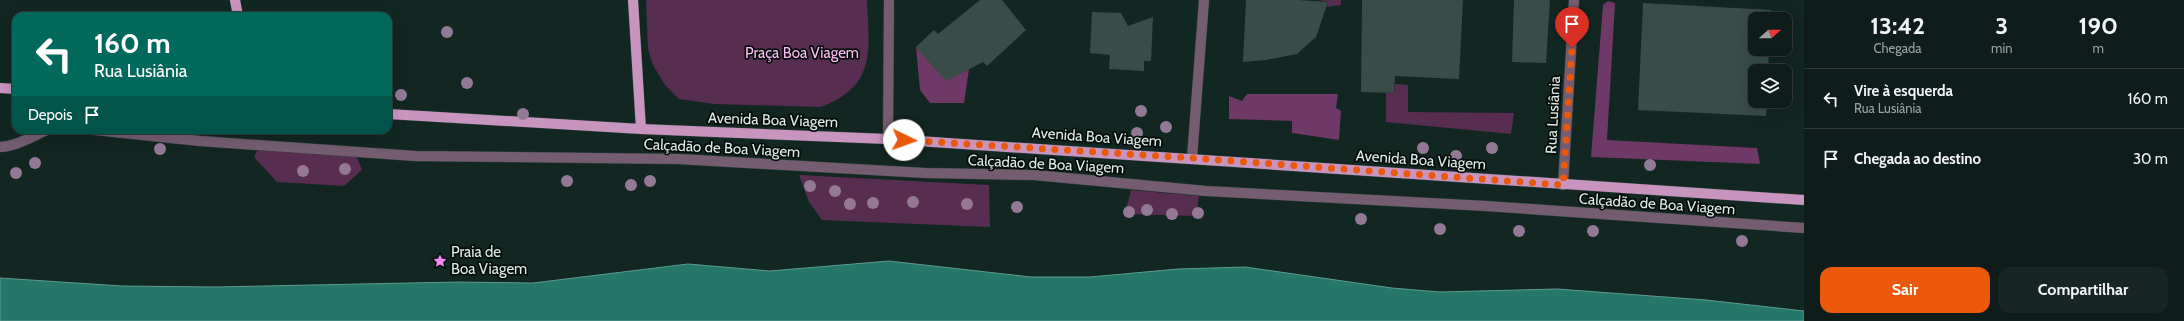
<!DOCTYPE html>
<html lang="pt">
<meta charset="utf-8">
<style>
:root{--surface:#0e1c1a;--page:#172523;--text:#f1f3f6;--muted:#9ba1a2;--line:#2e3a39;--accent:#ea580c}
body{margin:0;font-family:Cabin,sans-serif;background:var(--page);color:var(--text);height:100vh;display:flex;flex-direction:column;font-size:15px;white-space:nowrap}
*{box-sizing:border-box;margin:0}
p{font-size:13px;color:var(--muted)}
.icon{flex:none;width:22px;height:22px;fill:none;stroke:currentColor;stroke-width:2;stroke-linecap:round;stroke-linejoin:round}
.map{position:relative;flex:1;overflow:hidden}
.sheet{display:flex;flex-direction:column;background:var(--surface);width:380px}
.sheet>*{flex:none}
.guide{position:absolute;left:12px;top:12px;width:380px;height:122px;border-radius:12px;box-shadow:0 4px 16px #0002,0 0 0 1px var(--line);background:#00695c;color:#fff;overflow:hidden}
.needle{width:26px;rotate:69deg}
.buttons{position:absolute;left:1748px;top:12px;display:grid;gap:8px}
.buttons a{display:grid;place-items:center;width:44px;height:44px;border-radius:8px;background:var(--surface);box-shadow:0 4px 16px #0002,0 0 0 1px var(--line);font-size:20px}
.pin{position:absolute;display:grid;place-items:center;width:34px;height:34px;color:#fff;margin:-41px -17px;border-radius:50% 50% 50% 0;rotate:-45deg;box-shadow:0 0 4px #0007}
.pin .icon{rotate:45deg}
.me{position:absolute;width:44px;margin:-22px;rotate:93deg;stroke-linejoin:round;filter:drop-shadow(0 0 3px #0008)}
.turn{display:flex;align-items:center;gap:14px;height:84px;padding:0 16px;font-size:18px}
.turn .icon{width:52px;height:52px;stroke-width:2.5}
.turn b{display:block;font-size:28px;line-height:34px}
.then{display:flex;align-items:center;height:38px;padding:0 16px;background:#0003;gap:8px;font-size:15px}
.eta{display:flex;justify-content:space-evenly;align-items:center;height:68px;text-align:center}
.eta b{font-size:24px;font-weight:800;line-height:28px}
.button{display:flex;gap:8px;margin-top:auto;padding:8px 16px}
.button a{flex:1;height:46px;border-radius:12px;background:var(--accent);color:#fff;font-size:16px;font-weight:800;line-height:46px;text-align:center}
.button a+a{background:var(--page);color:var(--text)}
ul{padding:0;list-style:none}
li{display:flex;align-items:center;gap:12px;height:60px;padding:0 16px;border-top:1px solid var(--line)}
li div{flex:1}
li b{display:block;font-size:15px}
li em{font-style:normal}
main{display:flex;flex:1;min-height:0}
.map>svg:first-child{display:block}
.green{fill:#572d52}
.forest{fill:#6e3867}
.water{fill:#25776a;stroke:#5d9a90}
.building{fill:#384d48}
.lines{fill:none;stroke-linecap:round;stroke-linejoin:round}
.minor-casing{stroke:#2f423e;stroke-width:11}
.major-casing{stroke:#2f423e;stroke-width:11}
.minor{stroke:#755c71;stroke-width:10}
.major{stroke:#c895c1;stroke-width:10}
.tree{fill:#947996}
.route{stroke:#ea580c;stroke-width:7;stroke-dasharray:0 12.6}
.labels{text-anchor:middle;stroke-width:3.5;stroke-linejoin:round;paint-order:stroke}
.park-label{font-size:15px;fill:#ffbdf5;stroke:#050d0b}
.street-label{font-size:15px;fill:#dfebe8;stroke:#050d0b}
.poi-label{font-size:15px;fill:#dfebe8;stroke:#050d0b;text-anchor:start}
</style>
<main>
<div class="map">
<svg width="1804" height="321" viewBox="0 0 1804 321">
<rect width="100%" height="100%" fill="#122622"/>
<path class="green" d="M646 0H867C869 50 877 86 821 107L714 104 679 99 665 85 653 65 648 49Z
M1318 0H1341V5L1327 7 1328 2Z
M1395 84 1408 85V112L1514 113 1511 134 1386 122V93H1394Z
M259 147 356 155 362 170 344 186 277 182 254 157Z
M799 175 989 185 990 227 822 220 809 202Z
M1131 190 1199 196 1196 216 1125 214Z"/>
<path class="forest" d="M1608 1 1615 3 1607 140 1757 148 1760 164 1591 157 1603 5Z
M916 47 946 80 969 69 964 103H930L920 90Z
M1247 94H1338L1336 108 1341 111 1339 140 1292 133V121L1229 119V96L1242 101Z"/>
<path class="water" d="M889 261 1031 277H1090L1178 269 1245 267 1392 288 1440 292 1557 289 1706 300 1804 311V321H0V278L122 286 215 287 458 282 533 283 688 264 770 271Z"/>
<path class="building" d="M980 0H1002L1026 30 987 66 983 62 946 81 916 47 934 30 938 34Z
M1246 0H1298L1328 2 1316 37 1297 54 1266 60 1243 62Z
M1362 0H1463L1459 79 1395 76 1394 93 1361 92Z
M1514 0H1550L1546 63 1512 62Z
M1643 3 1771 10 1770 19H1755V49H1769L1768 71H1755V101H1767L1766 116 1638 110Z
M1092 12 1121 13 1128 26 1153 17 1151 61H1144V71L1109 69 1110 55 1090 53Z"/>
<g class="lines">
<g class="minor-casing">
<path id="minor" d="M95 130 200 141 415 156 678 159 925 173 1034 175 1206 191 1486 206 1804 228
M888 139 889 0
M0 147C17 146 31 137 47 130
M1192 158 1204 0
M1563 185 1574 0"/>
</g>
<g class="major-casing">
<path id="major" d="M235 0 238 16
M633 0 641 129
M0 88 16 89
M388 114 641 129 888 139 1804 200"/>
</g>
<use href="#minor" class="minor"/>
<use href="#major" class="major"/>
</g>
<g class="tree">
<circle cx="447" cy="32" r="6"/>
<circle cx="467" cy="83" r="6"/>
<circle cx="401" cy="95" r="6"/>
<circle cx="1141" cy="111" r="6"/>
<circle cx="523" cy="114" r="6"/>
<circle cx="1166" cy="127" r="6"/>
<circle cx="1137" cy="133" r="6"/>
<circle cx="1423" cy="148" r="6"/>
<circle cx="1492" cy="148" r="6"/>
<circle cx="160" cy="149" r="6"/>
<circle cx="1456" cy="156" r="6"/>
<circle cx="35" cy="163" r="6"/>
<circle cx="1650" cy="165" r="6"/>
<circle cx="345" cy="169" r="6"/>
<circle cx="303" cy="171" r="6"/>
<circle cx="16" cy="173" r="6"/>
<circle cx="567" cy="181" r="6"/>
<circle cx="650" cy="181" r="6"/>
<circle cx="631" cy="185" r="6"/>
<circle cx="810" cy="186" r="6"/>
<circle cx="835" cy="191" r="6"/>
<circle cx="913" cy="202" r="6"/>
<circle cx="873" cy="203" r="6"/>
<circle cx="850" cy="204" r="6"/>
<circle cx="967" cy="204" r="6"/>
<circle cx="1017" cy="207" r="6"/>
<circle cx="1147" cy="210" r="6"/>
<circle cx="1129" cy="212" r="6"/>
<circle cx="1198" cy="213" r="6"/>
<circle cx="1172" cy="214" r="6"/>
<circle cx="1361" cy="219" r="6"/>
<circle cx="1440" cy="229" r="6"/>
<circle cx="1519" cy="231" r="6"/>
<circle cx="1593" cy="231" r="6"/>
<circle cx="1742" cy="241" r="6"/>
</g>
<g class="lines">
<path class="route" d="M904 140 1192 158 1563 185 1572 48"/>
</g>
<defs>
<g id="sight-bare" transform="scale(1.08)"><path d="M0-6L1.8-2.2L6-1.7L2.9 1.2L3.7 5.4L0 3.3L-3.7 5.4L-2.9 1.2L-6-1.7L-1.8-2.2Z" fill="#f888eb" stroke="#050d0b" stroke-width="2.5" paint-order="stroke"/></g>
</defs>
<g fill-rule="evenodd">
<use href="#sight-bare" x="440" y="261"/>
</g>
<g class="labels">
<g class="park-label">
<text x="802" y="58">Praça Boa Viagem</text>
</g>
<g class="street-label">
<text transform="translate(1553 115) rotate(-87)" y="5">Rua Lusiânia</text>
<text transform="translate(773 120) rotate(2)" y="5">Avenida Boa Viagem</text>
<text transform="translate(1097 137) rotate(4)" y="5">Avenida Boa Viagem</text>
<text transform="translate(722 148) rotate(3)" y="5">Calçadão de Boa Viagem</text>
<text transform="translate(1421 160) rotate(4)" y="5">Avenida Boa Viagem</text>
<text transform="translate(1046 164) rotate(3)" y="5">Calçadão de Boa Viagem</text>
<text transform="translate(1657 204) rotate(4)" y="5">Calçadão de Boa Viagem</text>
</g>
<g class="poi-label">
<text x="451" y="257">Praia de<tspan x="451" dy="17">Boa Viagem</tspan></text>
</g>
</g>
</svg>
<div class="buttons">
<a><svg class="needle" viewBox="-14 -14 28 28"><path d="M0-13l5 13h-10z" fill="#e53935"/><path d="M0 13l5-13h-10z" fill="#9ba1a2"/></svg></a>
<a><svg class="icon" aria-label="layers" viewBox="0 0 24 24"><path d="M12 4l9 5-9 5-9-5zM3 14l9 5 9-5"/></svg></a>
</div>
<div class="pin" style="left:1572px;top:48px;background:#d93025"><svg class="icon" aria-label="arrive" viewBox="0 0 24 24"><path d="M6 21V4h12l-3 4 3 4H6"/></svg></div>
<svg class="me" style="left:904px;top:140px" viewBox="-20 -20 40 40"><circle r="19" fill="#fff"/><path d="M0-13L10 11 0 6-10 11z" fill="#ea580c"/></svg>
<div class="guide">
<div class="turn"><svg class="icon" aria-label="left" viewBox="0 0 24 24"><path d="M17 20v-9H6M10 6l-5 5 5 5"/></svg><div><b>160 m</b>Rua Lusiânia</div></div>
<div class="then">Depois<svg class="icon" aria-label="arrive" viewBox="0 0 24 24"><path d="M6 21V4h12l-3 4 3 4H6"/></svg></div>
</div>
</div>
<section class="sheet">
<div class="eta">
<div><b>13:42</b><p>Chegada</p></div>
<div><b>3</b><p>min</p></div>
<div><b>190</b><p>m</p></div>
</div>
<ul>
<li><svg class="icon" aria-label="left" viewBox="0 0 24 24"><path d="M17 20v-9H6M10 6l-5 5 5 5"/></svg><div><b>Vire à esquerda</b><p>Rua Lusiânia</p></div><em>160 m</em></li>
<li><svg class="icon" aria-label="arrive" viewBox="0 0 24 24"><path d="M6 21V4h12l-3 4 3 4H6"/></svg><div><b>Chegada ao destino</b></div><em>30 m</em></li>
</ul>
<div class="button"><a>Sair</a><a>Compartilhar</a></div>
</section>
</main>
